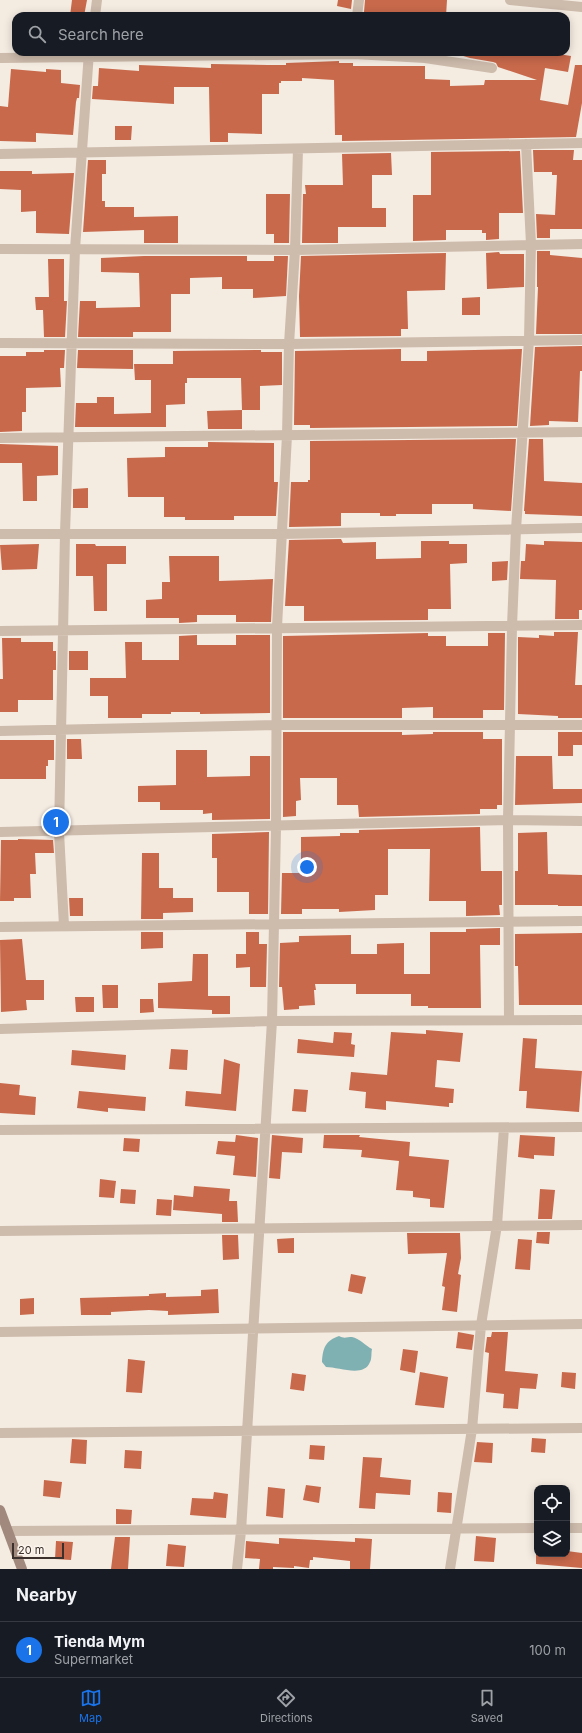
<!DOCTYPE html>
<html lang="en">
<head>
<meta charset="utf-8">
<style>
  :root { --surface:#171b24; --page:#20242c; --text:#f1f3f6; --muted:#9ea1a6; --line:#363941; --accent:#1a73e8 }
  body { margin:0; font-family:Inter,sans-serif; background:var(--page); color:var(--text) }
  .controls { position:absolute; right:12px; bottom:12px; display:grid; overflow:hidden; border-radius:8px; box-shadow:0 2px 10px #0003 }
  .controls button { width:36px; height:36px; display:grid; place-items:center; padding:0; border:0; border-bottom:1px solid var(--line); background:var(--surface); color:var(--text); font:20px sans-serif }
  .scale { position:absolute; left:12px; bottom:10px; width:52px; box-sizing:border-box; padding-left:4px; border:2px solid #3b302b; border-top:0; font-size:11px; line-height:14px; white-space:nowrap; color:#3b302b; -webkit-text-stroke:3px #fbf5ee; paint-order:stroke }
  .you { position:absolute; left:307px; top:867px; width:14px; height:14px; margin:-10px; border:3px solid #fff; border-radius:50%; background:#1a73e8; box-shadow:0 0 0 6px #1a73e833 }
  .badge { display:grid; place-items:center; width:26px; height:26px; border-radius:50%; background:var(--accent); color:#fff; font-size:13px; font-weight:700 }
  .pin { position:absolute; translate:-50% -50%; border:2px solid #fff; box-shadow:0 1px 4px #0006 }
  .list { margin:0; padding:0; list-style:none }
  h2 { display:flex; justify-content:space-between; align-items:center; height:52px; margin:0; padding:0 16px; font-size:17px }
  h2 small { font-size:13px; font-weight:400; color:var(--muted) }
  .list li { display:grid; grid-template-columns:26px 1fr auto; gap:12px; align-items:center; box-sizing:border-box; height:56px; padding:0 16px; border-top:1px solid var(--line) }
  .list b { display:block; font-size:15px; white-space:nowrap }
  .list p { margin:0; font-size:13px; white-space:nowrap; color:var(--muted) }
  .list em { font-size:13px; font-style:normal; color:var(--muted) }
  .icon { flex:none; width:22px; height:22px; fill:none; stroke:currentColor; stroke-width:2; stroke-linecap:round; stroke-linejoin:round }
  .map { position:relative; flex:none; width:582px; height:1569px; overflow:hidden }
  .search { position:absolute; background:var(--surface); box-shadow:0 2px 10px #0003; left:12px; right:12px; top:12px; height:44px; display:flex; align-items:center; gap:10px; box-sizing:border-box; padding:0 14px; border-radius:12px; color:var(--muted); font-size:15px }
  .sheet { height:108px; background:var(--surface) }
  nav { display:flex; justify-content:space-around; align-items:center; box-sizing:border-box; height:56px; border-top:1px solid var(--line); background:var(--surface); font-size:11px; color:var(--muted) }
  nav a { display:grid; justify-items:center; gap:2px }
  nav .on { color:var(--accent) }
  .map>svg:first-child { display:block }
  .water { fill:#7fb0b2 }
  .building { fill:#c8694b }
  .lines { fill:none; stroke-linecap:round; stroke-linejoin:round }
  .street { stroke:#cdbbac; stroke-width:10 }
  .secondary { stroke:#a18a7d; stroke-width:10 }
</style>
</head>
<body>
<div class="map">
<svg width="582" height="1569" viewBox="0 0 582 1569">
  <rect width="100%" height="100%" fill="#f4ebe1"/>
  <path class="water" d="M339 1336C344 1339 347 1337 352 1337 359 1338 366 1346 372 1349 371 1353 372 1359 370 1362 364 1378 339 1367 326 1367L322 1362C323 1348 325 1341 339 1336Z"/>
  <path class="building" d="M72 0H87L84 16H70Z
    M338 0H352L351 9 337 6Z
    M365 0H447L446 16H384L364 12Z
    M460 52H546L571 56 568 72 545 68 540 100 568 105 575 65H582V103L576 137 342 141V135H335L334 80 302 78V81H281V83H279V94H262V134L228 133V142H210L209 87H174V104L92 99 93 86H98L99 68 139 71V65L211 68V64L268 65H286V63L339 61V63H353V66H425V79L450 80V86L484 85 485 80H537L498 67 496 63 493 62 470 58 460 55Z
    M11 69 46 72V69L61 70V83L80 85 79 98H77L76 102 73 135 36 133V142L0 141V106L8 107Z
    M115 126H132L131 140H115Z
    M533 150H574L573 160H582V229H550V238H537L536 214 555 215 557 175H552V172H534Z
    M520 151 523 213H499V239L486 240V233H482V230H446V240L413 241V195H431V152Z
    M391 153 392 175H372V208H386V227H338V243H302L303 194H306L305 185H343L342 154Z
    M88 160H106V174H102V201H105V207H134V217L178 216V243H144V230L83 232Z
    M0 171H32V174L74 173 69 234 36 233V211L21 212V190L0 189Z
    M266 194H290L289 243H274V234H266Z
    M537 251H550V255L582 258V334H536L538 287H537Z
    M499 252 500 254H524V287L487 289 486 253Z
    M446 253 445 290 407 291 408 329H401V336L300 337 299 296 301 256Z
    M144 256H247V261H274V256H288L286 296 253 298V289H222V277L190 278V294H171V332H133V337H78L80 301H96V308L140 307 139 273 101 272V258Z
    M48 259H64V301H67L65 337H44L43 310H36L35 297H49Z
    M480 297V315H462V298Z
    M582 346V371H580L578 422 549 421V425L530 426 535 347Z
    M401 349V361H427V351L522 349 517 426 310 428V425H294L295 351Z
    M44 350H65L64 368H60L61 387 26 388V412H22V431L0 432V356H26V352H44Z
    M78 350H133V369L77 368Z
    M261 350V352H282V385L260 386V410H242V429H208L207 411 242 410 241 378H187V383H185V404L166 405V427H75L76 403H97V397H114V414L151 413V380H135L134 364H173V351Z
    M516 439 511 511 473 509V504H432V514H396V516H380V513H341V526L289 527 291 482H308V480H310V441Z
    M529 439H543L544 481 582 483V516L525 514V511H524Z
    M208 442 274 443V482H278L276 516H234V520H185V517H164V497H128L127 458 165 457V447H208Z
    M0 444 58 446V475L37 476V501H23L22 463H0Z
    M88 488V508H73V489Z
    M341 539 343 543 376 542V559L421 558V541H449V544H467V563L450 564 451 609H428V620L304 621V606H285L289 540Z
    M544 541 582 542V610H579V619H555L556 580 520 579 521 561H525L526 544 544 545Z
    M39 544 37 569 2 570 0 545Z
    M76 544H95L96 546H126V564H107V611H94L93 576H76Z
    M169 556H219V581L273 579 271 622H236V615H197V622L179 623V618H146V600L162 599V582H170Z
    M508 561 507 580 492 581V562Z
    M554 632H578L575 685H582V718H558V716L518 714V637L539 638V635L554 636Z
    M428 633V636H446V646H488V633H505L504 710H483V718H433V707L402 708V718H283V636Z
    M197 635V645H236V635H270V713L200 714V712H171V714H142V718H108V696H90V678H126L125 642H142V660H179V636Z
    M2 638H21V642H53V651H56V670H53V700H18V712H0V679H3Z
    M69 651H88V670H69Z
    M283 732H402V735L433 734V732H483V739H502V805H497V809H480V814L359 817 358 805H337V778H300L301 800 296 801V816L283 817Z
    M558 732H582V745H573V756H558Z
    M67 739H81L82 759H67Z
    M0 740H54V760H48V766H46V779H0Z
    M176 750H207V777L250 776V756H270V819L212 820V813L203 814V810H160V802H138V786L176 785Z
    M516 756H552L553 789H582V803L515 805Z
    M480 827 481 871H502V905H499L500 915 466 916V901H429L430 849H388V895H375V910L339 912V909H302V914H281L282 873H301V837L340 836V833H359V830Z
    M269 832 268 914H249V892H217V858H212V834Z
    M547 832 548 874 582 875V906H558V905H515V871H518V833Z
    M18 839 53 840 54 853H35L36 874H30L31 898H14V901H0L1 840H18Z
    M142 853H159V888H173V898H193V912L163 913V919H141Z
    M69 898H83V916H70Z
    M500 928V945H480L481 1008H428V1006H411V994H356V984H315L316 990H314L315 1005 299 1006V1009L284 1010 282 987H279L280 943 299 942V936L351 935V954H377V944L404 943V974H430V932H466V929Z
    M141 932H163V948L141 949Z
    M246 932H259V944H267L266 987H250V967L236 968V954H246Z
    M582 933V1005H519L518 966H515V934Z
    M22 939 26 980H44V1000H26L27 1010 1 1012 0 940Z
    M193 954H208V996H230V1014H212V1010L158 1008V983L192 981Z
    M102 985H118V1008H103Z
    M75 997H94V1012H76Z
    M140 999H153L154 1012 140 1013Z
    M426 1030 463 1033 460 1062 437 1060 435 1087 454 1089 453 1103H449V1107L386 1101V1110L365 1108 366 1092 349 1090 351 1072 387 1075 391 1032 426 1034Z
    M334 1032 352 1033 351 1044 355 1045 354 1057 297 1053 298 1039 333 1043Z
    M523 1038 537 1039 535 1068 582 1071 579 1112 526 1108 527 1091H519Z
    M171 1049 188 1050 187 1070 169 1069Z
    M72 1050 126 1055 125 1070 71 1065Z
    M224 1059 240 1064 236 1111 185 1106 186 1091 221 1094Z
    M0 1083 20 1085 19 1095 36 1097 35 1115 0 1113Z
    M294 1089 308 1090 306 1112 292 1111Z
    M79 1091 146 1097 145 1111 108 1108V1112L77 1108Z
    M236 1135 258 1138 256 1177 233 1175 235 1156 216 1154 218 1141 235 1142Z
    M272 1135 303 1138 302 1153 282 1152 280 1179 269 1178Z
    M324 1135H360L359 1137 410 1142 409 1156 449 1160 444 1208 430 1207V1199L413 1197V1191L396 1190 399 1161 361 1157 362 1150 323 1148Z
    M520 1135 555 1137 554 1156 534 1155V1159L518 1157Z
    M124 1138 140 1139 139 1152 123 1151Z
    M100 1179 116 1181 114 1198 99 1197Z
    M194 1186 230 1189 229 1201H237L238 1222H222V1214L173 1210 174 1195 193 1197Z
    M121 1189 136 1190 135 1204 120 1203Z
    M540 1189 555 1190 552 1219H538Z
    M157 1199 172 1200 171 1216 156 1215Z
    M537 1232H550L549 1244 536 1243Z
    M407 1233H460L461 1258 458 1274 461 1275 457 1312 442 1310 445 1287 442 1286 447 1253 408 1254Z
    M222 1235H238L239 1259 223 1260Z
    M294 1238V1253H278L277 1239Z
    M518 1239 532 1240 530 1270 515 1269Z
    M351 1274 366 1277 362 1294 348 1291Z
    M218 1289 219 1313 168 1315V1311L149 1310 111 1312V1315H81L80 1298 149 1296V1294L166 1293V1297L201 1296V1290Z
    M34 1298V1314L20 1315V1299Z
    M458 1332 474 1335 472 1350 456 1348Z
    M492 1332H508L505 1371 538 1374 536 1389 520 1388 518 1409 503 1408 504 1394 486 1392 489 1353 485 1352 487 1337H491Z
    M403 1349 418 1351 415 1373 400 1370Z
    M128 1359 145 1361 142 1393 126 1392Z
    M420 1372 448 1377 444 1408 415 1405Z
    M562 1372 576 1373 575 1389 561 1387Z
    M292 1373 306 1375 304 1391 290 1389Z
    M532 1438 546 1439 545 1453 531 1452Z
    M72 1439 87 1440 86 1464 70 1463Z
    M477 1442 493 1443 492 1463 474 1462Z
    M310 1445 325 1446 324 1460 309 1459Z
    M125 1450 142 1451 141 1469 124 1468Z
    M363 1457 382 1458 380 1477 411 1480 410 1495 376 1493 375 1509 359 1508Z
    M44 1480 62 1482 60 1498 43 1496Z
    M306 1485 321 1487 319 1503 303 1500Z
    M268 1487 285 1489 283 1518 266 1516Z
    M214 1492 228 1494 226 1518 190 1515 192 1498 213 1499Z
    M438 1492 452 1493 451 1513 437 1512Z
    M116 1509 132 1510 131 1524H116Z
    M476 1536 496 1538 494 1562 474 1561Z
    M115 1537H130L128 1569H111Z
    M279 1538 355 1542V1538L372 1539 370 1569H350V1561L313 1557V1560H310L309 1568 294 1566V1568L273 1567V1569H259L260 1559 245 1558 246 1541 279 1544Z
    M56 1541 73 1542 71 1560 55 1559Z
    M168 1544 186 1546 184 1567 166 1566Z
    M567 1551 582 1553V1568L536 1564V1554H567Z"/>
  <g class="lines">
    <path class="street" d="M510 0 582 7
      M95 16 97 0
      M357 16 359 0
      M0 58 354 54 425 58 492 68
      M0 154 582 143
      M0 249 295 250 582 244
      M0 343 289 344 582 340
      M0 438 582 432
      M0 534H281L582 528
      M0 631 582 625
      M0 731 276 725H582
      M0 832 508 820 582 821
      M64 926 59 832 65 533 75 249 89 52
      M0 927 582 921
      M509 1019 508 820 512 626 516 529 529 340 531 244 526 144
      M0 1029 272 1021 582 1020
      M0 1130 582 1127
      M0 1231 582 1225
      M0 1332 582 1324
      M0 1433 582 1428
      M567 1528H582
      M8 1531 537 1528
      M237 1569 241 1531 272 1021 276 827 277 627 287 435 289 344 295 250 298 149
      M450 1569 472 1429 481 1325 497 1225 504 1128"/>
    <path class="secondary" d="M0 1510 22 1569"/>
  </g>
</svg>
<div class="controls">
<button><svg class="icon" aria-label="locate" viewBox="0 0 24 24"><circle cx="12" cy="12" r="6"/><path d="M12 2v4M12 18v4M2 12h4M18 12h4"/></svg></button>
<button><svg class="icon" aria-label="layers" viewBox="0 0 24 24"><path d="M12 4l9 5-9 5-9-5zM3 14l9 5 9-5"/></svg></button>
</div>
<div class="scale">20 m</div>
<div class="you"></div>
<div class="pin badge" style="left:56px;top:822px">1</div>
<div class="search"><svg class="icon" aria-label="search" viewBox="0 0 24 24"><circle cx="10" cy="10" r="6"/><path d="M15 15l6 6"/></svg>Search here</div>
</div>
<section class="sheet">
<h2>Nearby<small></small></h2>
<ul class="list">
<li><span class="badge">1</span><div><b>Tienda Mym</b><p>Supermarket</p></div><em>100 m</em></li>
</ul>
</section>
<nav>
<a class="on"><svg class="icon" aria-label="map" viewBox="0 0 24 24"><path d="M3 6l6-2 6 2 6-2v14l-6 2-6-2-6 2zM9 4v14M15 6v14"/></svg>Map</a>
<a><svg class="icon" aria-label="directions" viewBox="0 0 24 24"><path d="M12 3l9 9-9 9-9-9zM9 14v-3h6M13 9l2 2-2 2"/></svg>Directions</a>
<a><svg class="icon" aria-label="saved" viewBox="0 0 24 24"><path d="M7 4h10v16l-5-4-5 4z"/></svg>Saved</a>
</nav>
</body>
</html>
